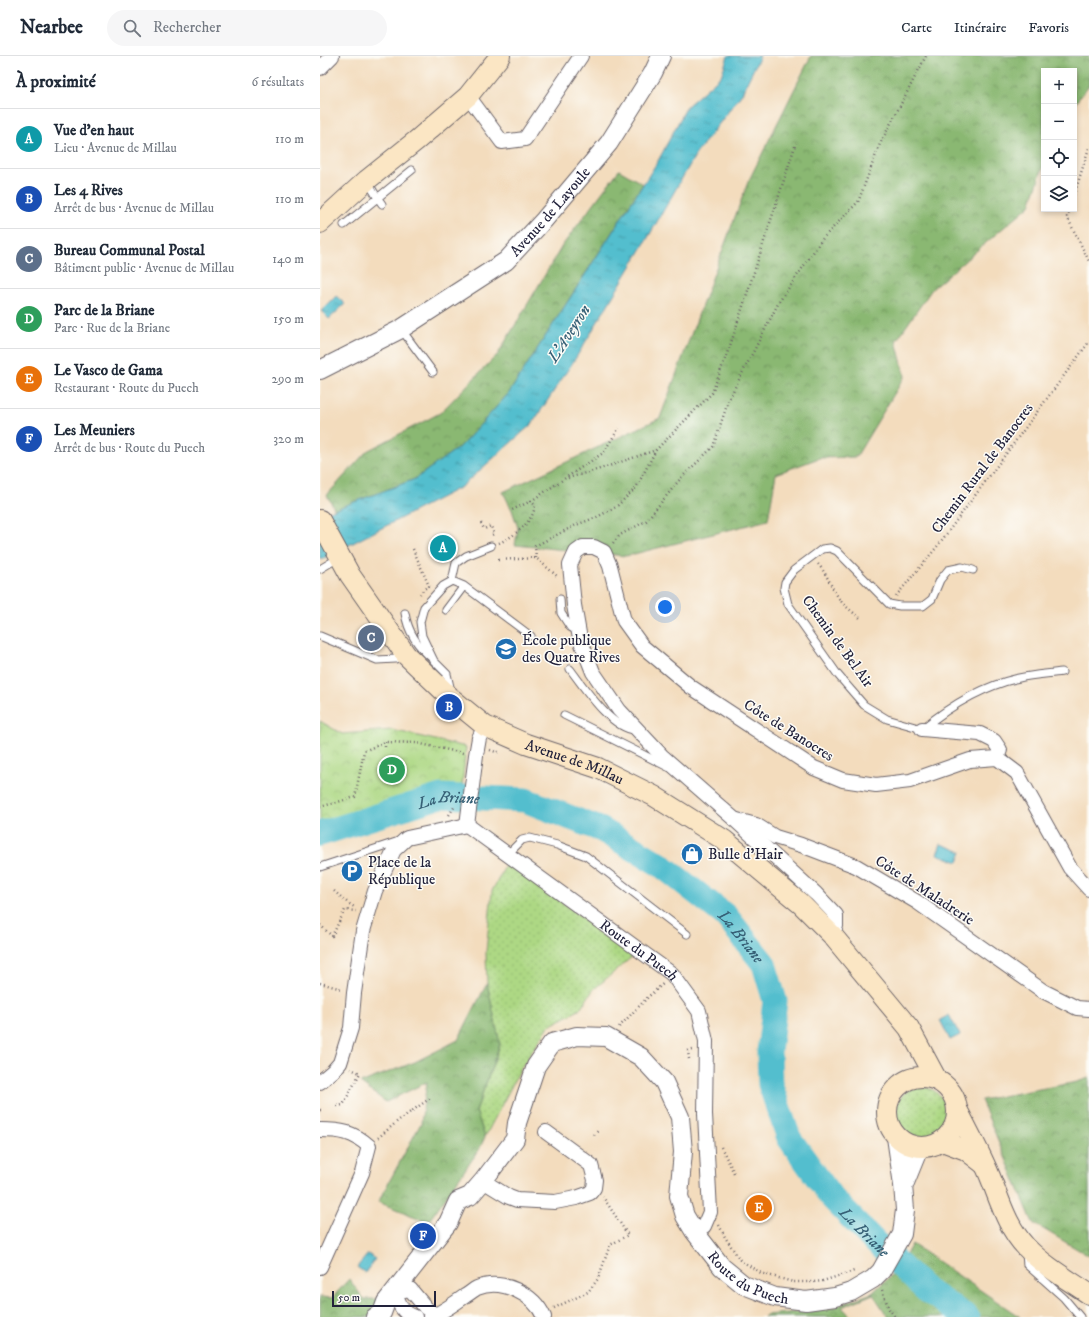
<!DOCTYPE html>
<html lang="fr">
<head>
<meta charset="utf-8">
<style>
  :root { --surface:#fff; --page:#f6f6f7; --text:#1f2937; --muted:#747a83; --line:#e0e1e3; --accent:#2563eb }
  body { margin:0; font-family:"IM FELL DW Pica",serif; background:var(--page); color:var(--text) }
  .controls { position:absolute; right:12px; top:12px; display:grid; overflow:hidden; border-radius:0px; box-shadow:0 2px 6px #0003 }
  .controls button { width:36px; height:36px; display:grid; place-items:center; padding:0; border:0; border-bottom:1px solid var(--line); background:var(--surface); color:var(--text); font:20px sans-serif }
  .scale { position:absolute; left:12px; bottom:10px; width:104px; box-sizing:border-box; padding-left:4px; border:2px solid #22223b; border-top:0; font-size:11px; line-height:14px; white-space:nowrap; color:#22223b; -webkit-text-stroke:3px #fdfcf7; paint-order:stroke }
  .you { position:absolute; left:345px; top:551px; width:14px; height:14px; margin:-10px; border:3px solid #fff; border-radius:50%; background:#1a73e8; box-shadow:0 0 0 6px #1a73e833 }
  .badge { display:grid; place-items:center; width:26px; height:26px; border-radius:50%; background:var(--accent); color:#fff; font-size:13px; font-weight:700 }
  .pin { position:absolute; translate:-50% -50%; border:2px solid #fff; box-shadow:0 1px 4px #0006 }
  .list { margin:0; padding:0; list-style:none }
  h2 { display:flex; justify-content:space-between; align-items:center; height:52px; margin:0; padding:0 16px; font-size:17px }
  h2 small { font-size:13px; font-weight:400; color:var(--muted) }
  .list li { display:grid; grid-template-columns:26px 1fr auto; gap:12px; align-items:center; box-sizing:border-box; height:60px; padding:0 16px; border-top:1px solid var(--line) }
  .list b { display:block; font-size:15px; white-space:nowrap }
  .list p { margin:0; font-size:13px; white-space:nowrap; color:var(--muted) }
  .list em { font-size:13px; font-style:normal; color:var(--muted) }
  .icon { flex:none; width:22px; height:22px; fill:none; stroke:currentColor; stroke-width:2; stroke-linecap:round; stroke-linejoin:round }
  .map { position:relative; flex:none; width:769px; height:1261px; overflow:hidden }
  header { display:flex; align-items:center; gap:24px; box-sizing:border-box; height:56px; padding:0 20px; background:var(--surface); border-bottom:1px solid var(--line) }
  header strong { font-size:19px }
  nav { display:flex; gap:22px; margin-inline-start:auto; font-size:14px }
  .search { width:280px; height:36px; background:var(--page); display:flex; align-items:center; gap:10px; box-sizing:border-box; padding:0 14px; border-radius:22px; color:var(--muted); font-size:15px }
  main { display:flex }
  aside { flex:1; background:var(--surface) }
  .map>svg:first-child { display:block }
  .grass { fill:url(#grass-dots); stroke:#687d60 }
  .forest { fill:url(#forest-crowns); stroke:#566d56 }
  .park { fill:url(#park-crowns); stroke:#687d60 }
  .water { fill:url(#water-ripples); stroke:#3a7084 }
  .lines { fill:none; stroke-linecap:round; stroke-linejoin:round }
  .river { stroke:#53bece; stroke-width:25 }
  .service-casing { stroke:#6b6368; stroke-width:9 }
  .minor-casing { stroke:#6b6368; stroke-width:16 }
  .tertiary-casing { stroke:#6b6368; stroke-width:20 }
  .secondary-casing { stroke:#6b6368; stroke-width:22 }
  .path { stroke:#6b6368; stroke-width:2.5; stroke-dasharray:1 3; stroke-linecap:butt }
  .service { stroke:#fff; stroke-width:7 }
  .minor { stroke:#fff; stroke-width:14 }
  .tertiary { stroke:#fff; stroke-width:18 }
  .secondary { stroke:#fbe6c4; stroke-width:20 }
  .labels { text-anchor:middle; stroke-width:3; stroke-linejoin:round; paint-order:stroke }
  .street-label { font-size:15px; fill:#22223b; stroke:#fdfcf7 }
  .poi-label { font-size:15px; fill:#22223b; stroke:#fdfcf7; text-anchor:start }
  .water-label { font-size:16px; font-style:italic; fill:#366076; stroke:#fdfcf7 }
</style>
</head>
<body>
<header>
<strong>Nearbee</strong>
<div class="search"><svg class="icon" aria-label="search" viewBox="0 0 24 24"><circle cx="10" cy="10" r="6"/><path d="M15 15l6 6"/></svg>Rechercher</div>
<nav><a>Carte</a><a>Itinéraire</a><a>Favoris</a></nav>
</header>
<main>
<aside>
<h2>À proximité<small>6 résultats</small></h2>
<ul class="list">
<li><span class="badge" style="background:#0f9aa8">A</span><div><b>Vue d'en haut</b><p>Lieu · Avenue de Millau</p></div><em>110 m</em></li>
<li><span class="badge" style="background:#1a4fb4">B</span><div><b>Les 4 Rives</b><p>Arrêt de bus · Avenue de Millau</p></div><em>110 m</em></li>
<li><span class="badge" style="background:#5c6f8a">C</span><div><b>Bureau Communal Postal</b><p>Bâtiment public · Avenue de Millau</p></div><em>140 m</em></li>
<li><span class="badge" style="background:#2e9e5b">D</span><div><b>Parc de la Briane</b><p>Parc · Rue de la Briane</p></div><em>150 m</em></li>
<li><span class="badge" style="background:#e8710a">E</span><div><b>Le Vasco de Gama</b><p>Restaurant · Route du Puech</p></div><em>290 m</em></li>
<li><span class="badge" style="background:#1a4fb4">F</span><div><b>Les Meuniers</b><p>Arrêt de bus · Route du Puech</p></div><em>320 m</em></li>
</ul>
</aside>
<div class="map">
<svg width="769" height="1261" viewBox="0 0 769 1261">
  <defs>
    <pattern id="grass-dots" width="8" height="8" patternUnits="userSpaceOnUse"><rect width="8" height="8" fill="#add884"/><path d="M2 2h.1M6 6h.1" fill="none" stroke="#95b973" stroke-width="1.8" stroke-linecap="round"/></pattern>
    <pattern id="forest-crowns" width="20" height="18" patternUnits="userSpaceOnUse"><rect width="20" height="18" fill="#8ab872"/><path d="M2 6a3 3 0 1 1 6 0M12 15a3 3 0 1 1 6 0" fill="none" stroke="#70955f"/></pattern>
    <pattern id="park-crowns" width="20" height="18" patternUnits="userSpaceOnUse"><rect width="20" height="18" fill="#add884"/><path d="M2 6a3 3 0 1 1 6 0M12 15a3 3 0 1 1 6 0" fill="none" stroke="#95b973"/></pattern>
    <pattern id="water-ripples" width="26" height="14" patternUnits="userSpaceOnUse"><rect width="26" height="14" fill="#53bece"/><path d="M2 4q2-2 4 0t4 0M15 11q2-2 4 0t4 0" fill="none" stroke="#449aa8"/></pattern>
  </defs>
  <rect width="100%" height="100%" fill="#fdfcf7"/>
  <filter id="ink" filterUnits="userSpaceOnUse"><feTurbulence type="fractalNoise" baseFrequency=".025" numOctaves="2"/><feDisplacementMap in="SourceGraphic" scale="8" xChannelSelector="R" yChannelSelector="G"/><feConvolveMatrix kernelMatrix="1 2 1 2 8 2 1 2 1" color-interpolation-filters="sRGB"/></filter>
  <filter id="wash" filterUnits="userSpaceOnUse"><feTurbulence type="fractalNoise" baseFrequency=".012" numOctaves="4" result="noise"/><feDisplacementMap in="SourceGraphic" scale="16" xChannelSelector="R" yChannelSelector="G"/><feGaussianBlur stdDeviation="0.9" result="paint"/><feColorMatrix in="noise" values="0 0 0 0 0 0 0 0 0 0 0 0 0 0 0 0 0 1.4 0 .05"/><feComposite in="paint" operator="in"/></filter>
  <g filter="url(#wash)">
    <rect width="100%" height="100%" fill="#f3dcbd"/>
    <path class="grass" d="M188 805 313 900 274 933 259 954 229 970 201 1012 165 1081 156 1055 180 989 167 927 166 896 172 835Z
      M576 1056a25 25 0 1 1 50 0a25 25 0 1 1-50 0Z"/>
    <path class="forest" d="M491 0H769V29L754 49V15H724V108L710 149 612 233 576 285 585 320 536 401 499 402 456 418 448 464 306 500 195 489 198 472 192 454 183 436 340 362 428 126Z
      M299 114 323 128 189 337 142 389 95 423 15 454 7 439 47 395 120 357 178 298 242 190Z
      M167 927 180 988 156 1055 165 1081 159 1094 108 1166 58 1146 101 1067 107 1026 66 1046 40 1027 95 1006 138 984Z
      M769 1022V1200L713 1167 661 1044 757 1026Z
      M592 1188 700 1261H568L553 1238 522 1251 531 1261H444L446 1259 509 1253 552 1237 577 1214Z
      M29 1223 44 1243H56L75 1236 66 1261H0V1241L12 1242Z"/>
    <path class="park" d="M0 665 22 678 72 674 146 691 142 731 121 736 0 773Z"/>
    <path class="water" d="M408 0H440L421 39 376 98 322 192 257 300 212 368 141 431 0 504V459L95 423 142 389 189 337 338 105 367 50 401 20Z
      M16 240 25 248 9 263 1 255Z
      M621 788 642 796 638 806 617 798Z
      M629 959 640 979 630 984 620 964Z
      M48 1198 55 1203 45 1217 37 1211Z"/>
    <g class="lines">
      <path class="river" id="s1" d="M0 778 121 740 205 744 282 774 341 809 406 860 444 908 455 945 449 996 450 1028 469 1082 512 1142 552 1183 606 1234 647 1261"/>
    </g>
  </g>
  <g filter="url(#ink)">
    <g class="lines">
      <g class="service-casing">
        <path id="service" d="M48 126 57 141 62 148
          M24 169 92 114
          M81 273 113 316
          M0 513 20 501
          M653 514 642 511 628 514 620 524 612 543 603 550H580L569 548 517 495 510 492 502 493 474 514 465 526 464 532 468 548 518 619 544 649 567 663 602 673C630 650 663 630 699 622 713 619 728 618 742 616
          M132 525 144 530 211 580
          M240 543 241 557 250 571 259 576
          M126 554 144 530
          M85 557C88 577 98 591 113 603
          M0 580 57 604 76 603 84 599
          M250 613C264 631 291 673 315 674
          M131 635 127 618 114 605 102 580 100 566 104 551 123 530 132 525 136 507 146 500 171 490
          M244 659 348 711
          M187 799 202 784 210 782 237 789 266 800 367 878
          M0 811 79 785
          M706 1198 707 1209 744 1242 760 1261"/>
      </g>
      <g class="minor-casing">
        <g id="minor">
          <path d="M0 12 12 0"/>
          <path d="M148 40 182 86 205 83 261 0"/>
          <path d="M602 673 660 678 674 685 680 694 677 702"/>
          <path d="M417 764 436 769 455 781 481 789 536 810 597 846 723 935 757 952 769 953"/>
          <path id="s2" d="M147 769 352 918 379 955 386 985 385 1058 390 1156 384 1170 374 1175"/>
          <path d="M147 769 156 699 159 682 165 670"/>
          <path d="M512 879 516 870V859L496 838 413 762 342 700 299 654 273 616 260 583 254 549 250 509 256 496 263 491H274L284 496 290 510 304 565 322 590 371 631 494 712 523 724 556 729 590 725 650 704 677 702 697 717 750 812 769 833"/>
          <path d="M0 1026 13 1015 20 1007 31 972 34 937 43 875 55 835 74 794 87 782 147 769"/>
          <path d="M0 1074C21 1074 33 1076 49 1090L42 1117 0 1211"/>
          <path d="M163 1125 189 1141 197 1144 235 1146 256 1142 270 1137 274 1132 275 1124 271 1109 226 1076"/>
          <path d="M95 1261C82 1257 79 1248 75 1236L90 1233 106 1252 115 1259"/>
          <path d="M111 1261C123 1256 134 1248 145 1240 149 1238 153 1234 157 1232 182 1222 214 1238 224 1261"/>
        </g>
      </g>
      <g class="tertiary-casing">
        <g id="tertiary">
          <path id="s3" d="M0 314 81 273 186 205 224 164 289 87 333 17 341 0"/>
          <path d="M584 1129 599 1092"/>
          <path id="s4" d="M55 1261 62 1257 66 1246 128 1167 138 1145 150 1140 163 1125 195 1083 197 1067 216 1010 232 987 257 980 286 981 321 1001 344 1026 360 1061 363 1096 359 1140 365 1160 374 1175 402 1211 424 1229 455 1241 486 1245 515 1241 531 1236 553 1223 561 1215 582 1178 585 1154 583 1129 576 1081"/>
        </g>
      </g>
      <g class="secondary-casing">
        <g id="secondary">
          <path d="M0 167 47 124 97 84 148 40 180 0"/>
          <path id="s5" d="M0 464 30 519 86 599 132 643 165 670 206 688 278 712 334 740 404 784 481 848 512 879 589 972 617 1024"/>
          <circle cx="602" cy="1056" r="35"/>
          <path d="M638 1055C647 1073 657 1091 665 1109 678 1136 684 1168 706 1191 724 1210 747 1223 769 1238"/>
          <path d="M622 1085 646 1094 664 1108"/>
        </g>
      </g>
      <path class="path" d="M754 139 769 92
        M750 153 747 161 769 205
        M248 422 280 413 336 394
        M211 445 283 397 299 372
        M161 467 164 473 171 470 174 478 170 480
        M179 487C193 481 214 466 215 449L211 445 192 454
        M293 487 300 479 326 465 361 422 393 391 409 343 459 246 503 182 538 146 560 88 606 0
        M93 493 109 530 104 533 100 538
        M216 502 215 490 256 469 277 461 296 451 316 432 336 394 392 337 411 287 476 87
        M178 504 216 502 237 520
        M498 508C508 519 512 534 521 545 527 552 534 557 540 562
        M576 540 616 492 769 286
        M65 686V693
        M170 694 176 696H181
        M0 751 35 741 44 695 65 686 96 687 143 697
        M129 759 135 750
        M14 835 28 847 36 852
        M0 869 12 880 25 854 36 855
        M0 927 22 933
        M299 971 329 940 344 927
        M369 1003 368 995 373 994
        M17 1050 23 1049 40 1017 31 1013
        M0 1054H3
        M274 1079 278 1075
        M58 1082 79 1064 112 1041
        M401 1091 415 1119
        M399 1169 405 1181 420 1204 441 1217 473 1226H493L503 1225 534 1215
        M562 1234 569 1253 575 1261
        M234 1252 268 1236 278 1223 290 1189 308 1179 283 1141"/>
      <use href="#service" class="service"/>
      <use href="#minor" class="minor"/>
      <use href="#tertiary" class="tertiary"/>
      <use href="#secondary" class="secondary"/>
    </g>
  </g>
  <defs>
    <g id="school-disc" transform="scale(1.15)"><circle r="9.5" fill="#1f6fb2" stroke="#fdfcf7"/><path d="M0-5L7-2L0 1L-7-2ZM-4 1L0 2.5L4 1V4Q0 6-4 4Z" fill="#fff"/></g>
    <g id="shop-disc" transform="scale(1.15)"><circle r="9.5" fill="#1f6fb2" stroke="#fdfcf7"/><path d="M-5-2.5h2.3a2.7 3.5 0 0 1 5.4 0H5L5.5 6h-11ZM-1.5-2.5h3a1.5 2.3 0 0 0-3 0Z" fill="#fff"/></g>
    <g id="parking-disc" transform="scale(1.15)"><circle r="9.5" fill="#1f6fb2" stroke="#fdfcf7"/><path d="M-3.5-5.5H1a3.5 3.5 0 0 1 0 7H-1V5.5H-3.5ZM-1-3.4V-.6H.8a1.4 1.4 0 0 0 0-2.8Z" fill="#fff"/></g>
  </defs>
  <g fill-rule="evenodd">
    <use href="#school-disc" x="186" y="593"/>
    <use href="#shop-disc" x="372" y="798"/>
    <use href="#parking-disc" x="32" y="815"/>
  </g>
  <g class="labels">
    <g class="street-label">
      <text dy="5" stroke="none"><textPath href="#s3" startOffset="282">Avenue de Layoule</textPath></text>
      <text transform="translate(662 412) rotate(-53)" y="5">Chemin Rural de Banocres</text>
      <text transform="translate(518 585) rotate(54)" y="5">Chemin de Bel Air</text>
      <text transform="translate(469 674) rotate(32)" y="5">Côte de Banocres</text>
      <text dy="5" stroke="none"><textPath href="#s5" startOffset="363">Avenue de Millau</textPath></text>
      <text transform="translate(605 834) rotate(33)" y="5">Côte de Maladrerie</text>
      <text dy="5" stroke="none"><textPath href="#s2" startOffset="213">Route du Puech</textPath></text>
      <text dy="5" stroke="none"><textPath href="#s4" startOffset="694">Route du Puech</textPath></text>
    </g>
    <g class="poi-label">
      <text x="202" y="589">École publique<tspan x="202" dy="17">des Quatre Rives</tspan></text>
      <text x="388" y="803">Bulle d'Hair</text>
      <text x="48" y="811">Place de la<tspan x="48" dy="17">République</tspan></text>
    </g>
    <g class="water-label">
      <text transform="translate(248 277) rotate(-57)" y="6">L'Aveyron</text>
      <text dy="6" stroke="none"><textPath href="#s1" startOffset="134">La Briane</textPath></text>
      <text dy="6" stroke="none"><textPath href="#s1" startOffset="470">La Briane</textPath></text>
      <text dy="6" stroke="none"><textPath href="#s1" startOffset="806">La Briane</textPath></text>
    </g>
  </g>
</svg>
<div class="controls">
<button>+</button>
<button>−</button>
<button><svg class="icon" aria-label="locate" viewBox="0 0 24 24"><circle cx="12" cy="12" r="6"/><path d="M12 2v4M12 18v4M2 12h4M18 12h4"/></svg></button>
<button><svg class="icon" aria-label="layers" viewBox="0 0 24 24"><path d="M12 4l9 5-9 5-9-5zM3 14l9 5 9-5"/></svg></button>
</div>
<div class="scale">50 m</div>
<div class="you"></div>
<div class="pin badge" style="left:123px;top:492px;background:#0f9aa8">A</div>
<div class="pin badge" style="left:129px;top:651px;background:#1a4fb4">B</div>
<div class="pin badge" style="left:51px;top:582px;background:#5c6f8a">C</div>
<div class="pin badge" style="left:72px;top:714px;background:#2e9e5b">D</div>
<div class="pin badge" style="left:439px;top:1152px;background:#e8710a">E</div>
<div class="pin badge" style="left:103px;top:1180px;background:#1a4fb4">F</div>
</div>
</main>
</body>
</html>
